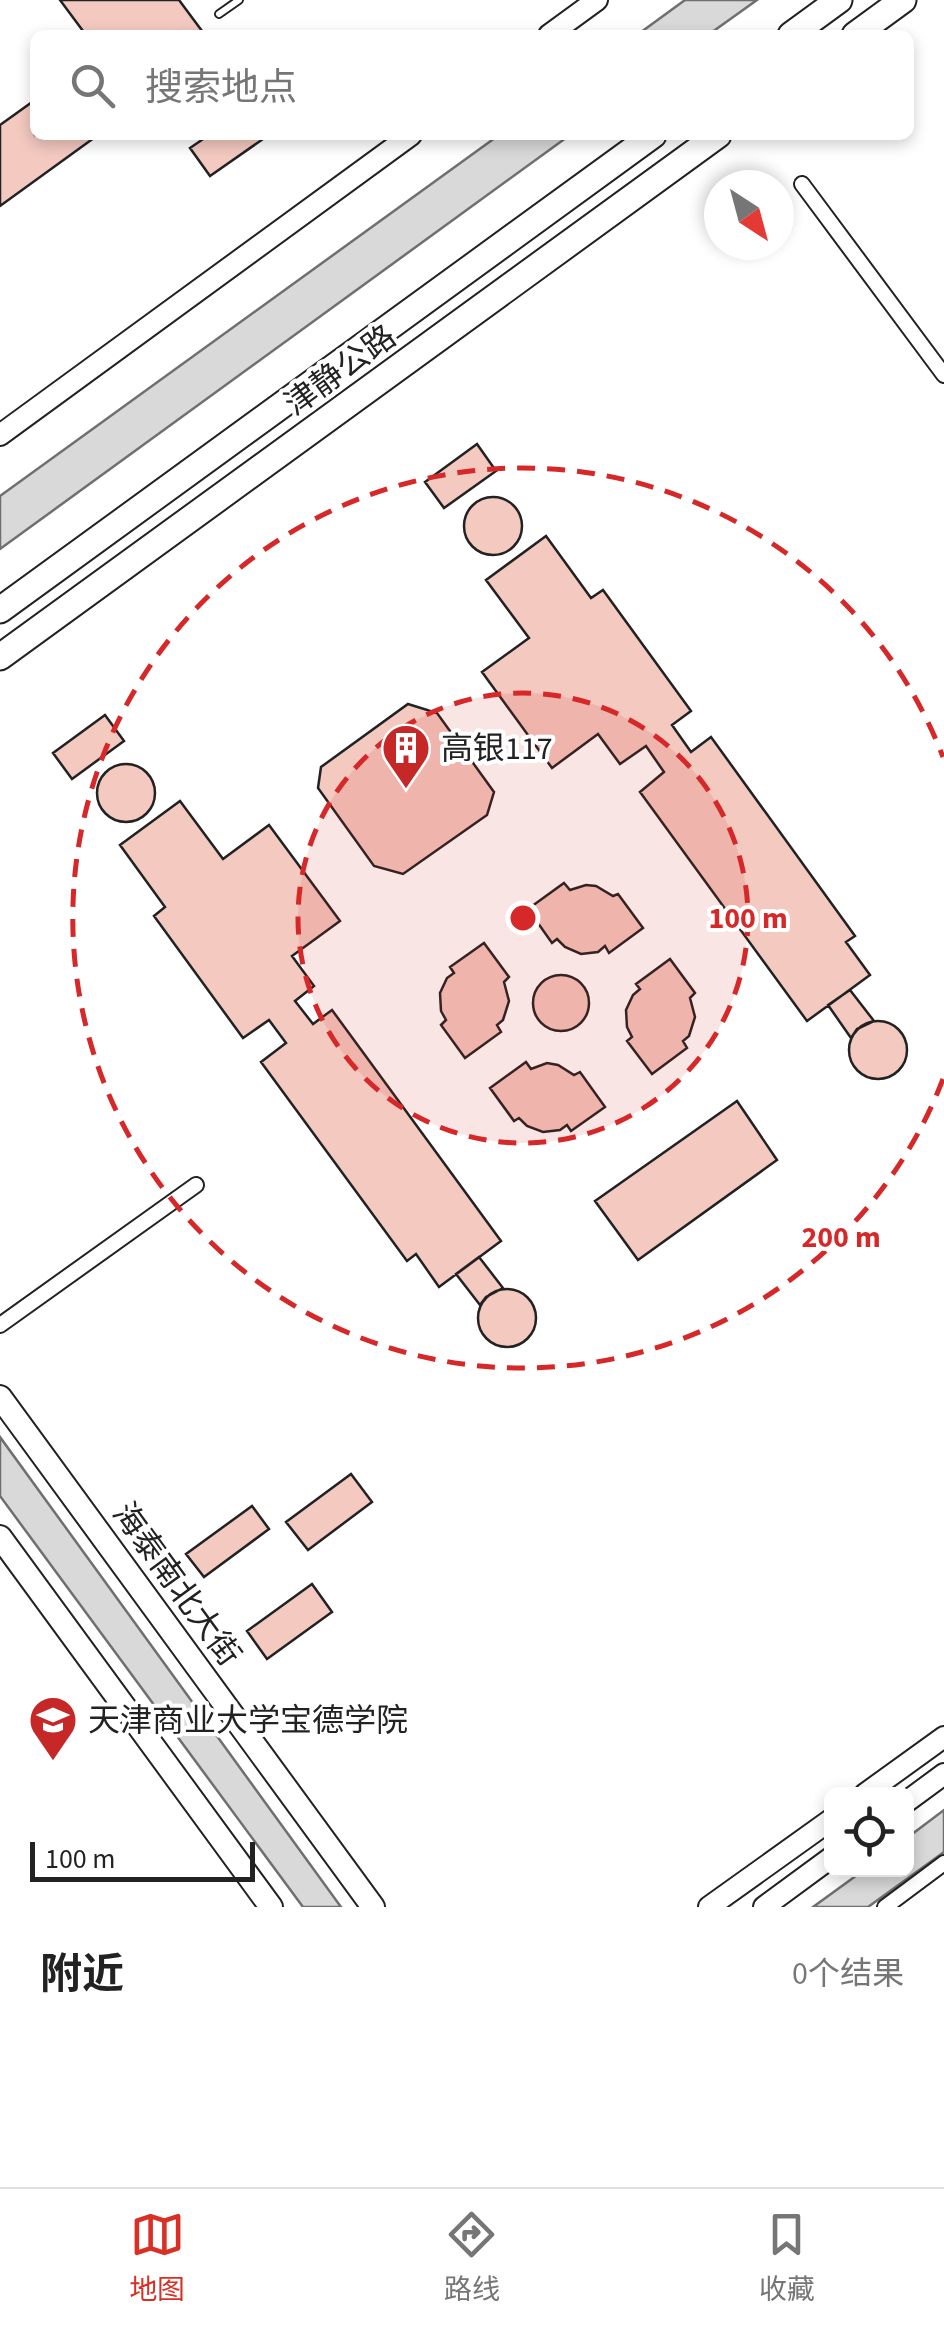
<!DOCTYPE html>
<html lang="zh">
<head>
<meta charset="utf-8">
<style>
  :root { --surface:#fff; --page:#f2f2f2; --text:#222; --muted:#767676; --line:#e0e0e0; --accent:#d93025 }
  body { margin:0; font-family:"Source Sans 3","Noto Sans SC",sans-serif; background:var(--page); color:var(--text) }
  .controls { position:absolute; right:30px; bottom:30px; display:grid; overflow:hidden; border-radius:15px; box-shadow:0 5px 15px #0003 }
  .controls button { width:90px; height:90px; display:grid; place-items:center; padding:0; border:0; border-bottom:2px solid var(--line); background:var(--surface); color:var(--text); font:50px sans-serif }
  .compass { position:absolute; left:704px; top:170px; width:90px; height:90px; border-radius:50%; background:var(--surface); box-shadow:0 5px 15px #0003; rotate:144deg }
  .scale { position:absolute; left:30px; bottom:25px; width:225px; box-sizing:border-box; padding-left:10px; border:5px solid #222; border-top:0; font-size:28px; line-height:35px; white-space:nowrap; color:#222; -webkit-text-stroke:8px #fff; paint-order:stroke }
  .list { margin:0; padding:0; list-style:none }
  h2 { display:flex; justify-content:space-between; align-items:center; height:130px; margin:0; padding:0 40px; font-size:42px }
  h2 small { font-size:32px; font-weight:400; color:var(--muted) }
  .icon { flex:none; width:55px; height:55px; fill:none; stroke:currentColor; stroke-width:2; stroke-linecap:round; stroke-linejoin:round }
  .map { position:relative; flex:none; width:944px; height:1907px; overflow:hidden }
  .search { position:absolute; background:var(--surface); box-shadow:0 5px 15px #0003; left:30px; right:30px; top:30px; height:110px; display:flex; align-items:center; gap:25px; box-sizing:border-box; padding:0 35px; border-radius:15px; color:var(--muted); font-size:38px }
  .sheet { height:280px; background:var(--surface) }
  nav { display:flex; justify-content:space-around; align-items:center; box-sizing:border-box; height:140px; border-top:2px solid var(--line); background:var(--surface); font-size:28px; color:var(--muted) }
  nav a { display:grid; justify-items:center; gap:5px }
  nav .on { color:var(--accent) }
  .map>svg:first-child { display:block }
  .water { fill:#d9d9d9; stroke:#6f6f6f; stroke-width:2.5 }
  .building { fill:#f3c9c0; stroke:#222; stroke-width:2.5 }
  .lines { fill:none; stroke-linecap:round; stroke-linejoin:round }
  .lane-casing { stroke:#222; stroke-width:10 }
  .street-casing { stroke:#222; stroke-width:18 }
  .secondary-casing { stroke:#222; stroke-width:24 }
  .primary-casing { stroke:#222; stroke-width:26 }
  .highway-casing { stroke:#222; stroke-width:29 }
  .lane { stroke:#fff; stroke-width:6 }
  .street { stroke:#fff; stroke-width:14 }
  .secondary { stroke:#fff; stroke-width:20 }
  .primary { stroke:#fff; stroke-width:22 }
  .highway { stroke:#fff; stroke-width:25 }
  .ring { fill:none; stroke:#d62828; stroke-width:5; stroke-dasharray:18 12 }
  .labels { text-anchor:middle; stroke-width:8; stroke-linejoin:round; paint-order:stroke }
  .street-label { font-size:32px; fill:#222; stroke:#fff }
  .poi-label { font-size:32px; fill:#222; stroke:#fff; text-anchor:start }
  .centre { fill:#d62828; stroke:#fff; stroke-width:5 }
  .ring-label { font-size:30px; text-anchor:middle; font-weight:bold; fill:#d62828; stroke:#fff; stroke-width:8; stroke-linejoin:round; paint-order:stroke }
</style>
</head>
<body>
<div class="map">
<svg width="944" height="1907" viewBox="0 0 944 1907">
  <rect width="100%" height="100%" fill="#fff"/>
  <path class="water" d="M685 0H757L708 35H637Z
    M499 135H570L0 549V496Z
    M0 1437 341 1907H303L0 1496Z
    M944 1810V1852L868 1907H813L864 1870H906L907 1838Z"/>
  <path class="building" d="M60 0H179L205 35H86Z
    M35 100V135H98L0 206V125Z
    M209 135H260L263 139 210 176 190 148Z
    M477 444 496 471 444 508 425 482Z
    M464 526a29 29 0 1 1 58 0a29 29 0 1 1-58 0Z
    M546 536 591 598 603 590 691 711 672 725 691 752 711 737 855 936 846 942 870 975 807 1021 640 792 664 772 646 746 620 764 598 734 552 768 482 672 529 638 486 580Z
    M408 704 437 713 494 792 487 815 403 874 374 866 318 788 321 767Z
    M105 715 124 741 72 779 53 753Z
    M97 793a29 29 0 1 1 58 0a29 29 0 1 1-58 0Z
    M180 801 223 859 269 825 340 921 292 956 314 986 295 1001 313 1024 332 1010 501 1241 439 1287 416 1254 407 1261 261 1062 286 1043 269 1020 243 1038 154 916 165 907 120 845Z
    M564 883 570 890 586 885 596 886 613 896 618 894 643 928 609 953 605 946 598 952 581 954 565 947 557 939 552 943 528 909Z
    M484 943 509 977 504 982 509 1001 503 1020 497 1025 501 1032 465 1058 441 1025 446 1020 441 1011 440 993 447 978 454 973 450 967Z
    M670 959 695 993 690 998 695 1017 689 1036 683 1041 687 1048 652 1074 627 1041 632 1037 627 1027 626 1010 633 995 640 989 636 984Z
    M533 1003a28 28 0 1 1 56 0a28 28 0 1 1-56 0Z
    M850 990 874 1021 857 1029 851 1038 828 1005Z
    M849 1050a29 29 0 1 1 58 0a29 29 0 1 1-58 0Z
    M526 1062 531 1069 547 1063 558 1065 574 1075 580 1072 605 1107 571 1131 567 1125 560 1130 543 1132 527 1126 519 1118 514 1121 490 1088Z
    M737 1101 777 1160 638 1260 595 1201Z
    M479 1257 503 1288 486 1297 480 1305 456 1274Z
    M478 1318a29 29 0 1 1 58 0a29 29 0 1 1-58 0Z
    M351 1474 372 1502 308 1550 286 1522Z
    M252 1506 269 1529 204 1577 186 1554Z
    M312 1584 332 1612 267 1659 247 1631Z"/>
  <g class="lines">
    <g class="lane-casing">
      <path id="lane" d="M219 14 239 0"/>
    </g>
    <g class="street-casing">
      <path id="street" d="M802 184 944 375
        M0 1325 196 1185
        M885 1907 944 1863"/>
    </g>
    <g class="secondary-casing">
      <path id="secondary" d="M549 35 597 0
        M0 435 411 135
        M865 1794 944 1737
        M906 1802 944 1774
        M709 1907 832 1819
        M764 1907 832 1857"/>
    </g>
    <g class="primary-casing">
      <path id="primary" d="M0 1397 373 1907
        M0 1537 271 1907"/>
    </g>
    <g class="highway-casing">
      <path id="highway" d="M791 35 839 0
        M855 35 903 0
        M0 610 653 135
        M0 657 718 135"/>
    </g>
    <use href="#lane" class="lane"/>
    <use href="#street" class="street"/>
    <use href="#secondary" class="secondary"/>
    <use href="#primary" class="primary"/>
    <use href="#highway" class="highway"/>
  </g>
  <circle cx="523" cy="918" r="225" fill="#d62828" fill-opacity=".12"/>
  <g class="ring">
    <circle cx="523" cy="918" r="225"/>
    <path d="M943 1079A450 450 0 1 1 943 757"/>
  </g>
  <defs>
    <g id="building-pin" transform="scale(2.5)"><path d="M0 17L-7.5 6A9.5 9.5 0 1 1 7.5 6Z" fill="#c62828" stroke="#fff"/><path d="M-4-6H4V6H1V3H-1V6H-4ZM-2.5-4.3h1.7v1.8h-1.7ZM.8-4.3h1.7v1.8H.8ZM-2.5-1h1.7V.8h-1.7ZM.8-1h1.7V.8H.8Z" fill="#fff"/></g>
    <g id="university-pin" transform="scale(2.5)"><path d="M0 17L-7.5 6A9.5 9.5 0 1 1 7.5 6Z" fill="#c62828" stroke="#fff"/><path d="M0-5L7-2L0 1L-7-2ZM-4 1L0 2.5L4 1V4Q0 6-4 4Z" fill="#fff"/></g>
  </defs>
  <g fill-rule="evenodd">
    <use href="#building-pin" x="406" y="748"/>
    <use href="#university-pin" x="53" y="1720"/>
  </g>
  <g class="labels">
    <g class="street-label">
      <text transform="translate(340 370) rotate(-36)" y="11">津静公路</text>
      <text transform="translate(177 1584) rotate(54)" y="11">海泰南北大街</text>
    </g>
    <g class="poi-label">
      <text x="441" y="759">高银117</text>
      <text x="88" y="1731">天津商业大学宝德学院</text>
    </g>
  </g>
  <circle cx="523" cy="918" r="15" class="centre"/>
  <g class="ring-label">
    <text x="748" y="928">100 m</text>
    <text x="841" y="1247">200 m</text>
  </g>
</svg>
<div class="controls">
<button><svg class="icon" aria-label="locate" viewBox="0 0 24 24"><circle cx="12" cy="12" r="6"/><path d="M12 2v4M12 18v4M2 12h4M18 12h4"/></svg></button>
</div>
<svg class="compass" viewBox="-18 -18 36 36"><path d="M0-13l5 13h-10z" fill="#e53935"/><path d="M0 13l5-13h-10z" fill="#767676"/></svg>
<div class="scale">100 m</div>
<div class="search"><svg class="icon" aria-label="search" viewBox="0 0 24 24"><circle cx="10" cy="10" r="6"/><path d="M15 15l6 6"/></svg>搜索地点</div>
</div>
<section class="sheet">
<h2>附近<small>0个结果</small></h2>
<ul class="list">
</ul>
</section>
<nav>
<a class="on"><svg class="icon" aria-label="map" viewBox="0 0 24 24"><path d="M3 6l6-2 6 2 6-2v14l-6 2-6-2-6 2zM9 4v14M15 6v14"/></svg>地图</a>
<a><svg class="icon" aria-label="directions" viewBox="0 0 24 24"><path d="M12 3l9 9-9 9-9-9zM9 14v-3h6M13 9l2 2-2 2"/></svg>路线</a>
<a><svg class="icon" aria-label="saved" viewBox="0 0 24 24"><path d="M7 4h10v16l-5-4-5 4z"/></svg>收藏</a>
</nav>
</body>
</html>
